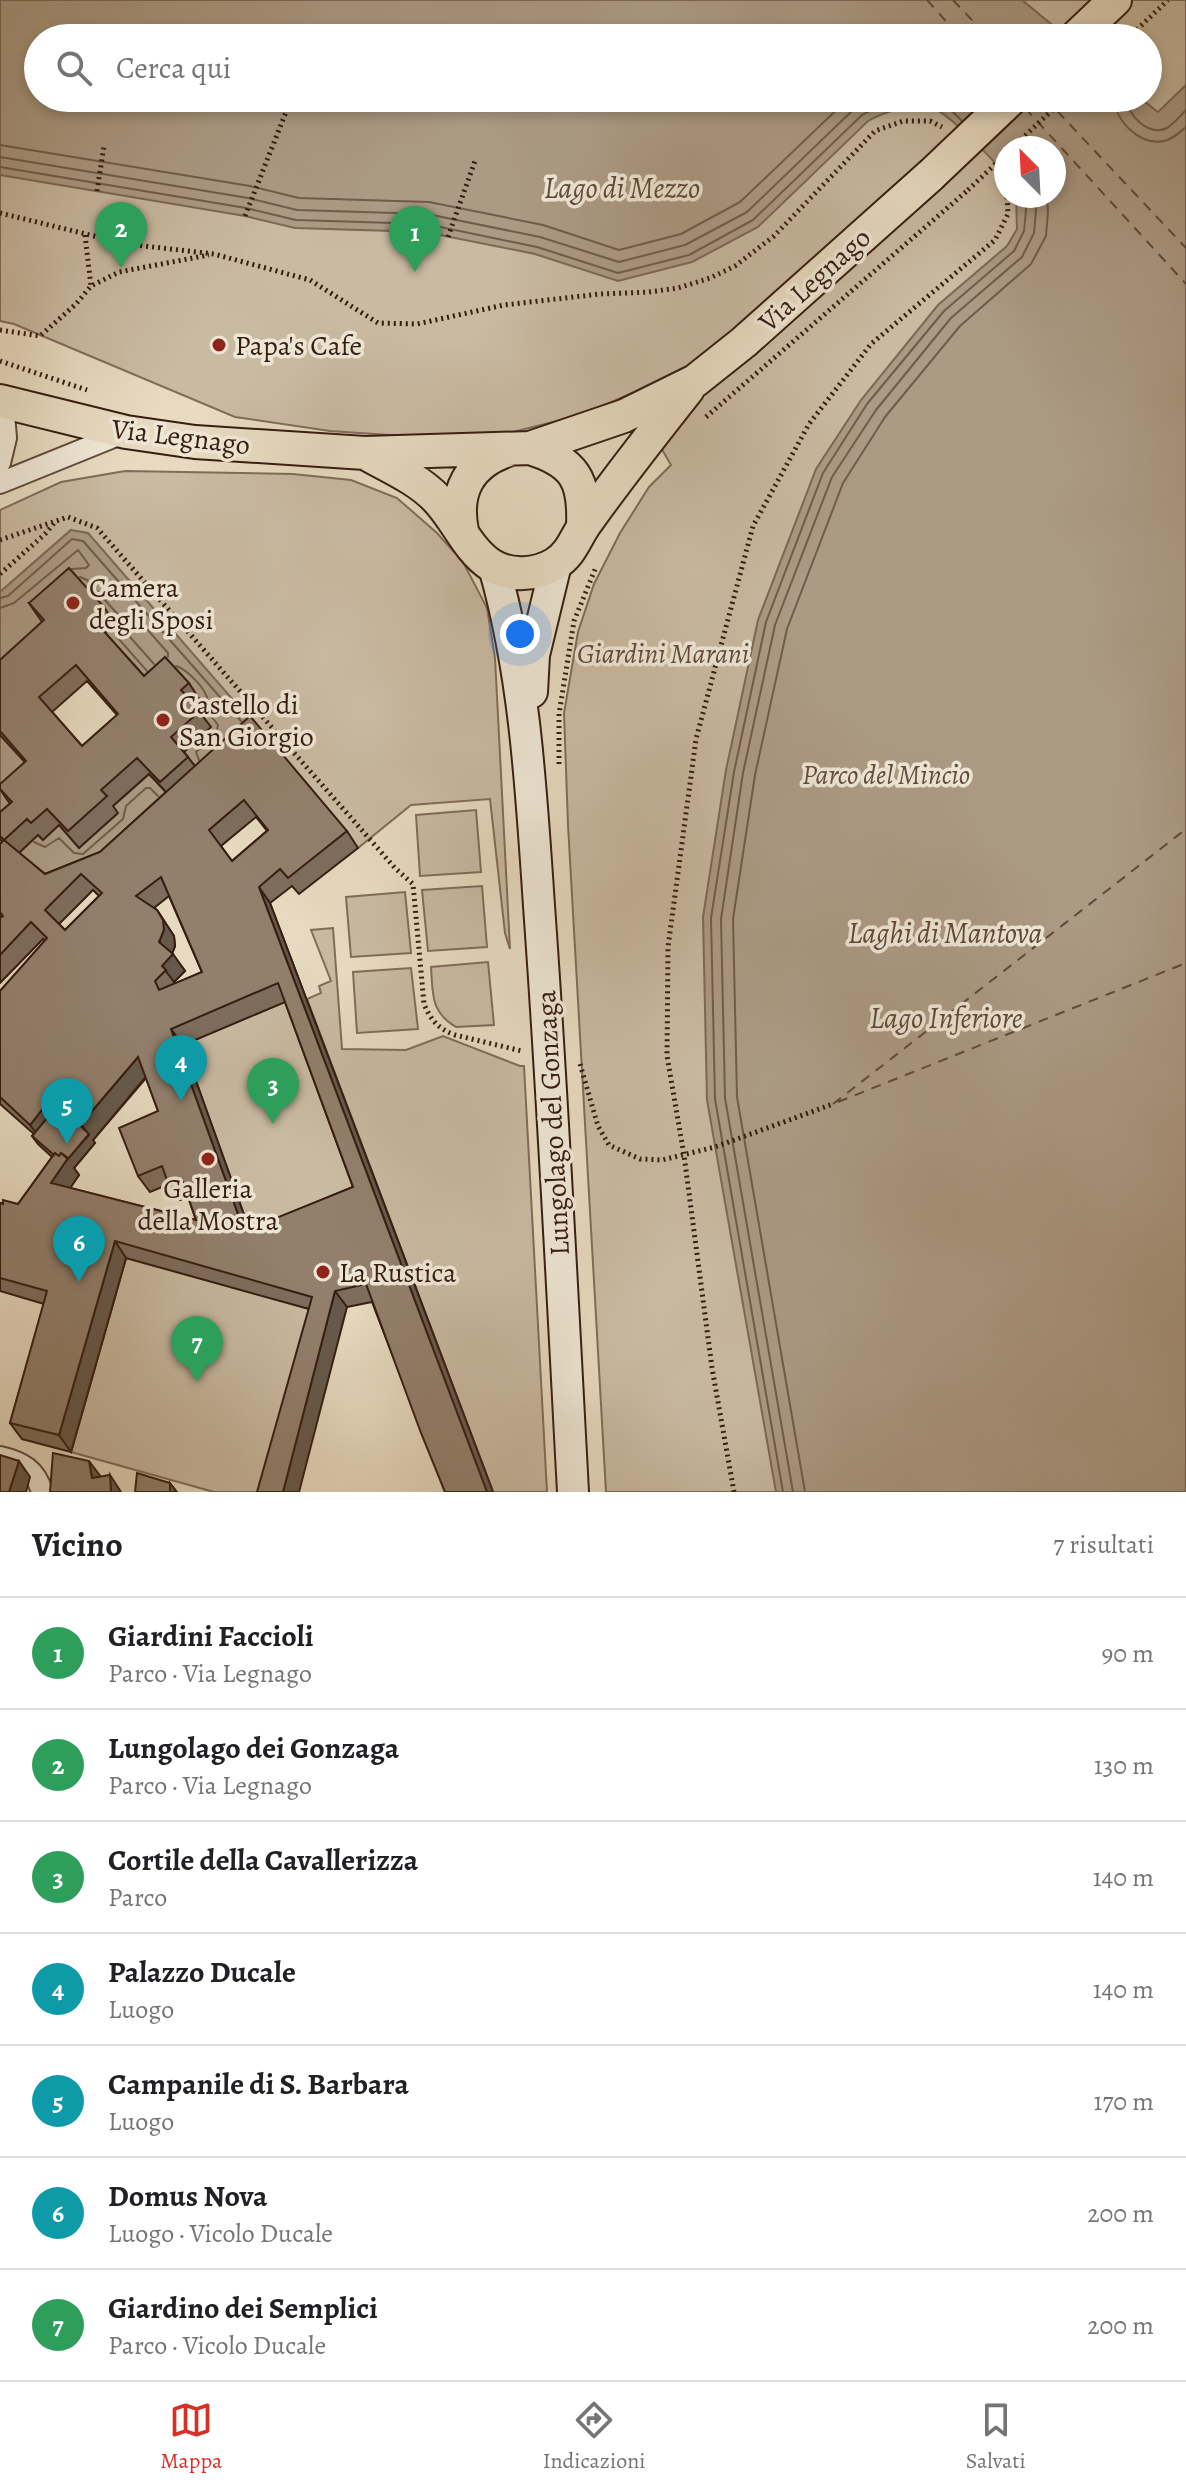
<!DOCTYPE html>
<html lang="it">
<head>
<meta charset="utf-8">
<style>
  :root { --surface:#fff; --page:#f2f2f2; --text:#202124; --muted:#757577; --line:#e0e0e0; --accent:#d93025 }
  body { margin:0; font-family:Alegreya,serif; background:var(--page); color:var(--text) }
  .compass { position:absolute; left:994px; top:136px; width:72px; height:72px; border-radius:50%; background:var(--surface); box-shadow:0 4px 12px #0003; rotate:336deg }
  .you { position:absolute; left:520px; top:634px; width:28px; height:28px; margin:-20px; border:6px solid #fff; border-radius:50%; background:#1a73e8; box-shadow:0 0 0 12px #1a73e833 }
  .badge { display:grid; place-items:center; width:52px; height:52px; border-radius:50%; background:var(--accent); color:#fff; font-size:26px; font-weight:700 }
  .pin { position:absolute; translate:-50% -66px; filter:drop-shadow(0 2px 4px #0008) }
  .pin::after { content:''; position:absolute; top:42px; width:28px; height:24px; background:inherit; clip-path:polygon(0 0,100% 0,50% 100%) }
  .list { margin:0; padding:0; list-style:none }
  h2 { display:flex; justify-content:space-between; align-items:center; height:104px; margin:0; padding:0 32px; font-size:34px }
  h2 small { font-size:26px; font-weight:400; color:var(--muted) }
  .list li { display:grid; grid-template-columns:52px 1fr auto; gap:24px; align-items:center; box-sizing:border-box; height:112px; padding:0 32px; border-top:2px solid var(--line) }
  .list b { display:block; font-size:30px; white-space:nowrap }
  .list p { margin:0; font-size:26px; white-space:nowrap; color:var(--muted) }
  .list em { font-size:26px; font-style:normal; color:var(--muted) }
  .icon { flex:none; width:44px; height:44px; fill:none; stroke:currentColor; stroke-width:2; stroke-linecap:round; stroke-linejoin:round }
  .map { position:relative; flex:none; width:1186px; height:1492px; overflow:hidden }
  .search { position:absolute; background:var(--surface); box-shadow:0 4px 12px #0003; left:24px; right:24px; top:24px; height:88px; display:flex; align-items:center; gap:20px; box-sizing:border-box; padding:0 28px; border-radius:44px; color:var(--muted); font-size:30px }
  .sheet { height:888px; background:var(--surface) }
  nav { display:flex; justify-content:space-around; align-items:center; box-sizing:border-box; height:112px; border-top:2px solid var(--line); background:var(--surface); font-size:22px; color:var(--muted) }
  nav a { display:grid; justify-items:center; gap:4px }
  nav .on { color:var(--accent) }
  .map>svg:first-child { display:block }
  .green { fill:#c9baa2; stroke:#806c5a; stroke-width:2; fill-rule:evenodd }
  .water { fill:#ab9a84; stroke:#7c6856; stroke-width:2 }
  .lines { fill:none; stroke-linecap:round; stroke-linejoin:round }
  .shore { stroke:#705c4a; stroke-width:2 }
  .ferry { stroke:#5f4939; stroke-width:2; stroke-dasharray:10 8; stroke-linecap:butt }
  .minor-casing { stroke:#624c3d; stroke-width:24 }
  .secondary-casing { stroke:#361d11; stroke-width:34 }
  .primary-casing { stroke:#361d11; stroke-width:36 }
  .path { stroke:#361d11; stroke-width:5; stroke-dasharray:2 4; stroke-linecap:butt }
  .minor { stroke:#efe7d6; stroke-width:20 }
  .secondary { stroke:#efe7d6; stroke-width:30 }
  .primary { stroke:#e7dac0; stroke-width:32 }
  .primary-bridge-casing { stroke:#361d11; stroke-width:36; stroke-linecap:butt }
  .path-bridge { stroke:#361d11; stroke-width:5; stroke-dasharray:2 4; stroke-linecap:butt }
  .primary-bridge { stroke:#e7dac0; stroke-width:32 }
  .wall { fill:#7e6d5d; stroke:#361d11; stroke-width:2; fill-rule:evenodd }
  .shaded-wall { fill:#66594c; stroke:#361d11; stroke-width:2 }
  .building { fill:#927f6c; stroke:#361d11; stroke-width:2; fill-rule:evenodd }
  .poi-dot { fill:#8f2418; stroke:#efe7d6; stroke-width:3 }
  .labels { text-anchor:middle; stroke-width:7; stroke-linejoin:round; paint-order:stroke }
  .street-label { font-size:28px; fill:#361d11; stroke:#efe7d6 }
  .poi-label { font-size:28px; fill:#361d11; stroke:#efe7d6; text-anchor:start }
  .park-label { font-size:28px; font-style:italic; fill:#624c3c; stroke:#efe7d6 }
  .water-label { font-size:30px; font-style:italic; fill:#5f4939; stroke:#efe7d6 }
</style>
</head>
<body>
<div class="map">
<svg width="1186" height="1492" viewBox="0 0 1186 1492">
  <rect width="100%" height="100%" fill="#e7dac0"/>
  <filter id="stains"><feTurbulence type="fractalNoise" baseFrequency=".0025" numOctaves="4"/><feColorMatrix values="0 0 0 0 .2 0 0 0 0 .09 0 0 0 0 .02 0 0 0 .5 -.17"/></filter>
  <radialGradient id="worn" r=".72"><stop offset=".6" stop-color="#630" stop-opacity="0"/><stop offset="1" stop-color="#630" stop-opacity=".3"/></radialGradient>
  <path class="green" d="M0 0H1186V1492H606L568 825 564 713 578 632 594 584 620 533 649 487 671 465 630 394 581 415 509 433 434 438 330 431 235 417 14 324 0 321ZM38 38H1148V98H38ZM1006 148H1054V196H1006Z
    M125 471 293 474 351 480 397 498 437 533 463 562 487 608 495 658 510 949 505 933 490 799 411 805 358 848 261 732 71 530 0 592V510L61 482Z
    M476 810 481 872 420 876 416 815Z
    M482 886 487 947 428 951 422 890Z
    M405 892 411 953 351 957 346 897Z
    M333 928 342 1049 406 1050 443 1036 520 1066H524L547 1492H493L307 999 321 993 319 986 331 981 311 930Z
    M488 962 494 1025 456 1027C430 1012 433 993 431 967Z
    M411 968 418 1029 357 1033 353 972Z
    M289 1000 365 1204 256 1248 183 1045Z
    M126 1258 324 1313 273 1492H214L71 1452Z"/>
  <path class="water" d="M0 0H1022L1068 38H38V98H1140L1158 112 1186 85V1492H776L707 1100 703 917 726 770 758 620 816 469 861 400 938 305 1007 246 1017 229 1016 196H1054V148H1006V175C995 162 949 114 936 110 914 102 886 111 868 121L758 227 692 262 618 281 535 254 425 232 295 228 245 216 0 175Z
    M71 530 88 533 261 732 56 891 16 857 20 852 0 831V735L38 777 10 803 42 839 59 825 113 806 149 774 171 798 193 706 200 700 155 692 55 637 0 682V592Z"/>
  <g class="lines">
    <path class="shore" d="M1114 98C1115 121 1140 146 1164 141 1173 139 1179 133 1186 127
      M1126 98C1127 115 1149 137 1167 128 1174 124 1180 116 1186 110
      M0 145 250 186 299 198 429 202 543 225 619 250 681 234 740 202 849 98
      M0 157 248 198 297 210 427 214 540 237 619 262 685 245 747 212 855 108 872 98
      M0 167 246 208 296 220 426 224 537 247 618 273 689 255 753 220 862 115C881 104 921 92 942 104 950 108 956 115 962 121
      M80 577 87 580 121 618 122 625 117 637 147 671
      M0 598 8 596 72 539 83 541 241 721
      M0 608 14 603 78 550 89 565 86 568 72 569
      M154 664 130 637 135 619 139 620 168 653V657
      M176 666C186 669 202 685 206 695 209 700 207 703 205 708L218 725 216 734 196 752 199 760
      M34 842 45 847 59 838 74 853 83 854 123 819 126 806 146 788H150L158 796
      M783 1492 715 1099 711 918 734 772 766 622 823 473 867 404 944 311 1014 251 1024 231 1026 210 1024 196
      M793 1492 725 1098 721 919 743 773 775 625 832 477 876 410 951 318 1022 257 1034 233 1036 210 1034 196
      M805 1492 737 1097 733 919 755 775 787 629 843 483 885 417 960 326 1031 264 1046 236 1048 211 1047 196"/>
    <path class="ferry" d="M927 0 961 38
      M953 0 989 38
      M1045 98 1186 248
      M1025 108 1186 284
      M838 1102 1186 963
      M833 1104 1186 829"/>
    <g class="minor-casing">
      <path id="minor" d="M0 463 6 438 3 402
        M0 483 126 432
        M0 1457C22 1462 36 1470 42 1492"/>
    </g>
    <g class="secondary-casing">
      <path id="secondary" d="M494 567C528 686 532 811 541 934 554 1120 563 1306 573 1492
        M532 692 534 655 556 564"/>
    </g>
    <g class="primary-casing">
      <path id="primary" d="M1075 38 1115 0
        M0 401 126 432 195 442 365 453 530 448 624 416 695 381 744 342 931 175
        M530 448C575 462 585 480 583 526
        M365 453C390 467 418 479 437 499 457 520 467 549 491 565 510 577 537 575 555 564 573 553 576 535 588 520 620 475 654 432 688 389
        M462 531C454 491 469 463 508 450"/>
    </g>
    <path class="path" d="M1128 38 1168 0
      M1012 148 1065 98
      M1000 179 1006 192
      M97 191 104 146
      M0 213 127 244 214 254 310 280 378 323 417 324 504 305 600 294 649 292 678 288 710 278 735 266 774 236 875 131 903 121H930L942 127
      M245 216 286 112
      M85 235 91 286
      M448 237 476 158
      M0 330 40 336 76 304 91 286 119 272 209 255
      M0 361 87 390
      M706 417 968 190
      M0 540 68 517 97 528 395 868 413 884 424 1004C431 1021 439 1029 455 1035L522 1051
      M0 574 45 534 55 522
      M559 764V714L574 621 596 567
      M580 1064 598 1126 609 1145 640 1159 662 1160 715 1147 833 1104
      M734 1492 712 1368 684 1155 667 1056 668 947 696 739 753 526 809 424 871 344 995 240 1008 214 1007 196"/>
    <use href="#minor" class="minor"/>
    <use href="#secondary" class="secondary"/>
    <use href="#primary" class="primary"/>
    <g class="primary-bridge-casing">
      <path id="primary-bridge" d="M931 175 1012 98"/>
    </g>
    <path class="path-bridge" d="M968 190 1006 154"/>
    <use href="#primary-bridge" class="primary-bridge"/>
  </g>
  <path class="wall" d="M29 603 104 607 115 624 105 633 144 676 189 683 200 700 194 705 211 727 184 752 195 766 347 831 358 848 299 894 292 886 270 903 493 1492H445L372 1302 347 1307 309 1309 126 1258 71 1452 22 1439 10 1423 44 1304 0 1291V1203L18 1204 52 1157 38 1144 32 1136 34 1134 0 1104V991L45 941 43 939 0 983V918L1 917 0 916V844L2 842 0 839V812L10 804 0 789 25 762 0 735V660L42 622ZM87 681 117 715 82 746 52 712ZM149 774 166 792 100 852 45 874 19 853 38 835 43 840 59 825 79 848 118 813 113 806ZM256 817 267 831 232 861 221 846ZM93 890 99 896 65 930 59 924ZM169 896 202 972 176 984 174 982 185 971 172 954 175 946 174 936 157 910 154 908ZM285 1002 353 1187 249 1230 183 1045ZM146 1078 158 1111 138 1176 150 1192 169 1184 180 1200 188 1197 196 1220 70 1188 79 1175 74 1168 95 1143 93 1140Z"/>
  <path class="shaded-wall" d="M259 887 270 903 493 1492H487Z
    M157 910 174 936 175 946 171 956 173 954 185 971 174 982 162 966Z
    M171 1029 183 1045 256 1248 244 1231Z
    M138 1057 149 1073 93 1140 95 1143 74 1168 79 1175 62 1200 51 1183 68 1158 89 1135 81 1124Z
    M52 1097 64 1113 42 1141 30 1125Z
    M115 1241 126 1258 71 1452 59 1435Z
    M335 1291 347 1307 299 1492H283Z
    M19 1461 30 1477 26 1492H9Z
    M89 1461 101 1477 92 1478Z
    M110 1475 121 1492H111Z
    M170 1483 177 1492H170Z"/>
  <path class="building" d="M69 568 104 607 92 618 144 676 165 657 189 683 181 690 200 711 171 737 188 757 160 782 137 758 101 790 107 796 68 831 47 809 31 823 27 819 4 840 45 874 100 852 250 716 347 831 288 878 280 869 259 887 487 1492H445L421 1433 366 1284 335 1291 283 1492H257L312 1297 115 1241 59 1435 10 1423 47 1291 0 1278V1203L3 1204V1200L18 1204 55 1153 59 1156 61 1153 68 1158 51 1183 196 1220 182 1179 168 1183 162 1166 138 1176 119 1128 158 1111 138 1057 81 1124 52 1097 30 1125 0 1097V991L47 938 31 922 0 955V918L3 916 0 912V844L4 840 0 836V812L12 802 0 789V784L26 761 0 731V660L44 620 29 603ZM76 665 118 714 82 746 39 697ZM244 800 268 830 232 861 209 830ZM81 874 102 893 65 930 45 910ZM161 877 202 972 159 990 155 981 166 970 162 966 173 954 159 942 164 930 163 920 157 910 136 896ZM278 983 353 1187 244 1231 171 1029Z
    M58 1105 89 1134 68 1159 61 1153 59 1156 55 1153 54 1155 32 1136Z
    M53 1453 89 1461 92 1478 110 1475 111 1492H50Z
    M0 1455 19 1461 9 1492H0Z
    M137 1473 170 1483V1492H135Z"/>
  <g class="poi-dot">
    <circle cx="219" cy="345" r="8"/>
    <circle cx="73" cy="603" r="8"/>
    <circle cx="163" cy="720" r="8"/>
    <circle cx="208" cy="1159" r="8"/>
    <circle cx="323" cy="1272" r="8"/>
  </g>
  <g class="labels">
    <g class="street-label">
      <text transform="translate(814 279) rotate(-42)" y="10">Via Legnago</text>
      <text transform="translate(181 436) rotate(7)" y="10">Via Legnago</text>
      <text transform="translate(552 1123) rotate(-93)" y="10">Lungolago del Gonzaga</text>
    </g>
    <g class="poi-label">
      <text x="235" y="355">Papa's Cafe</text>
      <text x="89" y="597">Camera<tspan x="89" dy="32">degli Sposi</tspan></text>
      <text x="179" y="714">Castello di<tspan x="179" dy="32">San Giorgio</tspan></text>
      <text x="208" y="1198" text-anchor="middle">Galleria<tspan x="208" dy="32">della Mostra</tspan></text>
      <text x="339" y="1282">La Rustica</text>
    </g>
    <g class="park-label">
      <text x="663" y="663">Giardini Marani</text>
      <text x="886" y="784">Parco del Mincio</text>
    </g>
    <g class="water-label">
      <text x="622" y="198">Lago di Mezzo</text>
      <text x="945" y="943">Laghi di Mantova</text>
      <text x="946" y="1028">Lago Inferiore</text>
    </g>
  </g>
  <rect width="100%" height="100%" filter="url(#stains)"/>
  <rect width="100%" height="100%" fill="url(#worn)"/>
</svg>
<svg class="compass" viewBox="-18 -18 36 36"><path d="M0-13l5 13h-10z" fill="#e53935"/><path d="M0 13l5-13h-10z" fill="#757577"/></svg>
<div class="you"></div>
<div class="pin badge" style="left:415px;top:272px;background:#2e9e5b">1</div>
<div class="pin badge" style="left:121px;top:268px;background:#2e9e5b">2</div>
<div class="pin badge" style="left:273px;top:1124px;background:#2e9e5b">3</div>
<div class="pin badge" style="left:181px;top:1101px;background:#0f9aa8">4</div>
<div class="pin badge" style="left:67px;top:1144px;background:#0f9aa8">5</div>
<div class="pin badge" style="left:79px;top:1282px;background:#0f9aa8">6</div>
<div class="pin badge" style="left:197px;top:1382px;background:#2e9e5b">7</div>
<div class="search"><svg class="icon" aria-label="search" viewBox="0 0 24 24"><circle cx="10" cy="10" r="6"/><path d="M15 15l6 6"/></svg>Cerca qui</div>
</div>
<section class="sheet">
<h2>Vicino<small>7 risultati</small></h2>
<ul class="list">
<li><span class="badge" style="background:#2e9e5b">1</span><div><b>Giardini Faccioli</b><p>Parco · Via Legnago</p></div><em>90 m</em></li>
<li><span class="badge" style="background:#2e9e5b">2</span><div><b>Lungolago dei Gonzaga</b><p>Parco · Via Legnago</p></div><em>130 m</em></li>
<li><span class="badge" style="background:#2e9e5b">3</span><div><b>Cortile della Cavallerizza</b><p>Parco</p></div><em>140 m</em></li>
<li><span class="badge" style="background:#0f9aa8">4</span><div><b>Palazzo Ducale</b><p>Luogo</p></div><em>140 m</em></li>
<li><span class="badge" style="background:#0f9aa8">5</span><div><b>Campanile di S. Barbara</b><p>Luogo</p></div><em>170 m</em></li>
<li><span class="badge" style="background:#0f9aa8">6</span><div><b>Domus Nova</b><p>Luogo · Vicolo Ducale</p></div><em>200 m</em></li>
<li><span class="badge" style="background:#2e9e5b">7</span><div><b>Giardino dei Semplici</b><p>Parco · Vicolo Ducale</p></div><em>200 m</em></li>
</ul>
</section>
<nav>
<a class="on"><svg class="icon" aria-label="map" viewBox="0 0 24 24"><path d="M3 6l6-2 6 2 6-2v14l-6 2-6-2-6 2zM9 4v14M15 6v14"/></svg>Mappa</a>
<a><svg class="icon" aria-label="directions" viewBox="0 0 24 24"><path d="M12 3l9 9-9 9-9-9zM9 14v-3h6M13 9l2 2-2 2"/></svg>Indicazioni</a>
<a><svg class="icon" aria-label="saved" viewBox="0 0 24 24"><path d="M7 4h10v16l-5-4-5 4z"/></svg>Salvati</a>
</nav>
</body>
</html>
